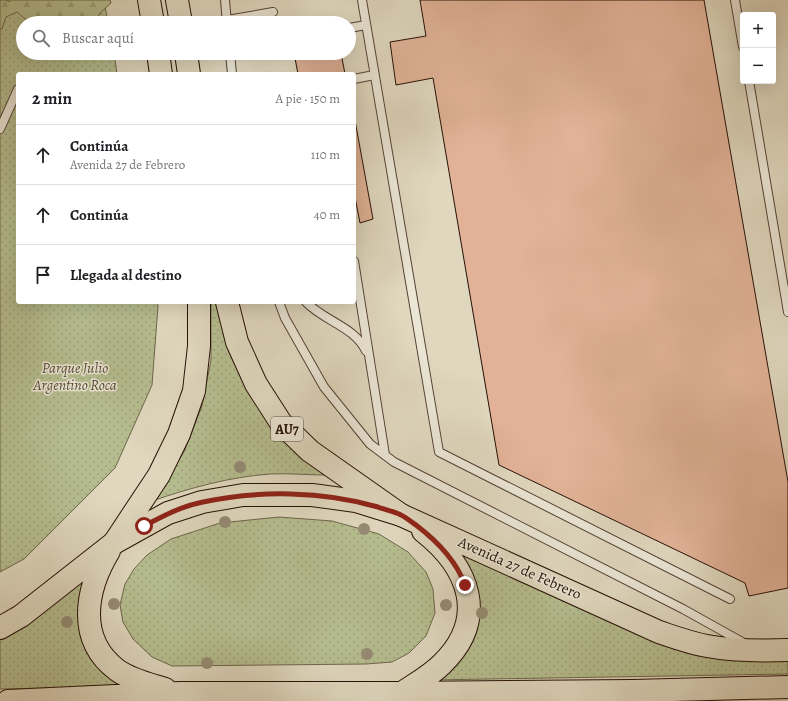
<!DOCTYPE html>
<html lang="es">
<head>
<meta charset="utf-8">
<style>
  :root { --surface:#fff; --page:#f2f2f2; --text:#202124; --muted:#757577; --line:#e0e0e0 }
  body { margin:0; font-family:Alegreya,serif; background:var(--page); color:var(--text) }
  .controls { position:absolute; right:12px; top:12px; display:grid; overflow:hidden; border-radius:4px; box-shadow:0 4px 16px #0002 }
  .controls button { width:36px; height:36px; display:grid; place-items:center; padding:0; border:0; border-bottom:1px solid var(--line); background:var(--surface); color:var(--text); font:20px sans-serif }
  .stop { position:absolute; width:12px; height:12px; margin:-9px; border:3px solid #8f2418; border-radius:50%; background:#fff }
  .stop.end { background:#8f2418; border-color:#fff; box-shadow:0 1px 4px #0008 }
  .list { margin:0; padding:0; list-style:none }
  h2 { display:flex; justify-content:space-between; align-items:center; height:52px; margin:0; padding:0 16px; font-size:17px }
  h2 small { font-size:13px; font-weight:400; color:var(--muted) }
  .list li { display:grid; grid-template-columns:26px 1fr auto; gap:12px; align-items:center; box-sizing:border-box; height:60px; padding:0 16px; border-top:1px solid var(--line) }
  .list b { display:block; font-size:15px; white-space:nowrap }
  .list p { margin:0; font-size:13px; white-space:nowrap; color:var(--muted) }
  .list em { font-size:13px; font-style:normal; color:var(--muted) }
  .icon { flex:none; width:22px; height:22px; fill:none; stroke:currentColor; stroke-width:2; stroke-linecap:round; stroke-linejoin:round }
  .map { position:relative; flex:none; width:788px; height:701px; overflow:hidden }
  .search { position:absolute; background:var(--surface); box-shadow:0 4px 16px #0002; left:16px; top:16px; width:340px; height:44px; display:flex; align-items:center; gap:10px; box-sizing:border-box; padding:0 14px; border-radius:22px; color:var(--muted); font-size:15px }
  .panel { position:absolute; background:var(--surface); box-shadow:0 4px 16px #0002; left:16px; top:72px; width:340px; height:232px; border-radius:4px }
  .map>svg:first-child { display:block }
  .grass { fill:url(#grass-dots); stroke:#6e664b }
  .forest { fill:url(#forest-firs); stroke:#6e664b }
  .building { fill:#e1b297; stroke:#261007 }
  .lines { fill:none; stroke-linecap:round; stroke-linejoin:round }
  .service-casing { stroke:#544235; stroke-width:10 }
  .primary-casing { stroke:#261007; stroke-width:24 }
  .motorway-casing { stroke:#261007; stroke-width:24 }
  .service { stroke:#eae5d5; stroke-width:8 }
  .primary { stroke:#dfd7be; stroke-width:22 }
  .motorway { stroke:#dfd7be; stroke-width:22 }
  .tree { fill:#958b74 }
  .route { stroke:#8f2418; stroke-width:5 }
  .labels { text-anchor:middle; stroke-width:3; stroke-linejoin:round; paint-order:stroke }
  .shield { fill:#eae5d5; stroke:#615045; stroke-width:1 }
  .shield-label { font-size:14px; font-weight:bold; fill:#261007 }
  .park-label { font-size:15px; font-style:italic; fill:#584d37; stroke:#eae5d5 }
  .street-label { font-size:15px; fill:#261007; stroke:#eae5d5 }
</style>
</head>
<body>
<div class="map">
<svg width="788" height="701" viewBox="0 0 788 701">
  <defs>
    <pattern id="grass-dots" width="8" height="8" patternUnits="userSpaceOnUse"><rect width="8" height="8" fill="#b5bd8f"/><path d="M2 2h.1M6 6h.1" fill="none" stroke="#9ca17a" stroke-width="1.8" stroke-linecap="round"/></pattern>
    <pattern id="forest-firs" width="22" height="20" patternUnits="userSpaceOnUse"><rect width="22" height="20" fill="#b5bd8f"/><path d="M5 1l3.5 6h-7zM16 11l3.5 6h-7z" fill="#9ca17a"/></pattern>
  </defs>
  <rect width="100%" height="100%" fill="#dfd7be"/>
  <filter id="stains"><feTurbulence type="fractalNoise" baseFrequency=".005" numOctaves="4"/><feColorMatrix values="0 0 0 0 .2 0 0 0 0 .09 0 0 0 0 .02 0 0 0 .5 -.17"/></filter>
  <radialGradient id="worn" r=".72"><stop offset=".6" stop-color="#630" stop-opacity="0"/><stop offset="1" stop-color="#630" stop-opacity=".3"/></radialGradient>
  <path class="grass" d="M0 0H104L108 23H23V53H114L117 74H18V302H157L158 306 152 385 115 468 24 559 0 572Z
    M211 302H217L230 354 249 394 274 429 325 475C307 475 288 473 270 474 229 477 190 488 152 501L184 452 202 406 211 360Z
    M279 517 332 521 379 534 408 552 426 572 433 589 435 613 426 636 409 653 392 662 366 664 172 666 152 657 133 639 123 622 120 605 125 584 134 569 147 555 171 539 220 523Z
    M444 541 668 644 788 655V674L431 680 472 622Z
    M90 573 82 615 139 686 0 689V640L17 629Z"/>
  <path class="forest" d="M0 0H6L9 2 10 0H110L111 3 100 13 95 23H30L17 12 6 17 2 29H0Z"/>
  <path class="building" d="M420 0H704L788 482V588L749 596 745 583 499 465 433 78 396 85 390 42 426 36Z
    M294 53H341L345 74H298Z
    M354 115 373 219 360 223 354 192Z"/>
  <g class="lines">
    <g class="service-casing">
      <path id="service" d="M225 0 227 23
        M362 0 439 452 730 599
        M735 0 743 47
        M227 20 273 12
        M349 28 366 25
        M230 53 232 74
        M354 79 374 75
        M749 81 788 312
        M0 129 18 89
        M354 261 385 455
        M279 302 285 318 324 387 370 444 394 462 683 609 744 643
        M306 302C324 321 355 327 366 351"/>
    </g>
    <g class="primary-casing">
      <path id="primary" d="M109 551C86 589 76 639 117 670 131 680 149 684 165 689
        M0 628 21 616 114 543 168 513 202 502 243 495H312L356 501 401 515 659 632C674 637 690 643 707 646 733 651 761 651 788 650
        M402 693C415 684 430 676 442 664 489 618 469 567 423 531
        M8 701 180 693H402L633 691 788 687"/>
    </g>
    <g class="motorway-casing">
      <path id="motorway" d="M149 0 153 23
        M177 0 181 23
        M158 53 161 74
        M186 53 189 74
        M227 302 237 342 256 384 281 423 310 451 401 515
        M114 543 159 475 179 434 194 391 199 346V302"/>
    </g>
    <use href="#service" class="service"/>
    <use href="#primary" class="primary"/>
    <use href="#motorway" class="motorway"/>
  </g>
  <g class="tree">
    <circle cx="240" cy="467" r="6"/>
    <circle cx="225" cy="522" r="6"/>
    <circle cx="364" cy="529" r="6"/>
    <circle cx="114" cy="604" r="6"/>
    <circle cx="446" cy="605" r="6"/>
    <circle cx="482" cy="613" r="6"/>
    <circle cx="67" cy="622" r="6"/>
    <circle cx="367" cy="654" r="6"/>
    <circle cx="207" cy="663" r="6"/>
  </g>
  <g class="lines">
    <path class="route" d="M144 526C163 516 182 506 203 502 259 490 323 491 378 507 385 510 394 511 401 515 406 517 411 522 416 525 437 541 456 560 465 585"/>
  </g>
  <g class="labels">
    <rect class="shield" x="271" y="417" width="32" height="24" rx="3"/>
    <g class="shield-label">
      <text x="287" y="434">AU7</text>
    </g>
    <g class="park-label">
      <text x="75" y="373">Parque Julio<tspan x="75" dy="17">Argentino Roca</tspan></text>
    </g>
    <g class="street-label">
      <text transform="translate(520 568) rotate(24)" y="5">Avenida 27 de Febrero</text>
    </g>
  </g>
  <rect width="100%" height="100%" filter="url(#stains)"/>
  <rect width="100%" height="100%" fill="url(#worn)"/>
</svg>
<div class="controls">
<button>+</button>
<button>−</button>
</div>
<div class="stop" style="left:144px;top:526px"></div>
<div class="stop end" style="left:465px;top:585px"></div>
<div class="search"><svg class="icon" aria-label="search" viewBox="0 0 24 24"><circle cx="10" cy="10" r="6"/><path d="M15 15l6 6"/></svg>Buscar aquí</div>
<section class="panel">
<h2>2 min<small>A pie · 150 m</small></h2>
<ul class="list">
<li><svg class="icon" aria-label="ahead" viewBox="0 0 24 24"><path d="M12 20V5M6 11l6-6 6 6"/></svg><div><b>Continúa</b><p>Avenida 27 de Febrero</p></div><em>110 m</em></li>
<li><svg class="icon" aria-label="ahead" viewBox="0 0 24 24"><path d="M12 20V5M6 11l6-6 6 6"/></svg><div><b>Continúa</b></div><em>40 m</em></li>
<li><svg class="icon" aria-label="arrive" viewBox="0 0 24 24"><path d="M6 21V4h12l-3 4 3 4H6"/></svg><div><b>Llegada al destino</b></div></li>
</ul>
</section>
</div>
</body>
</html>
